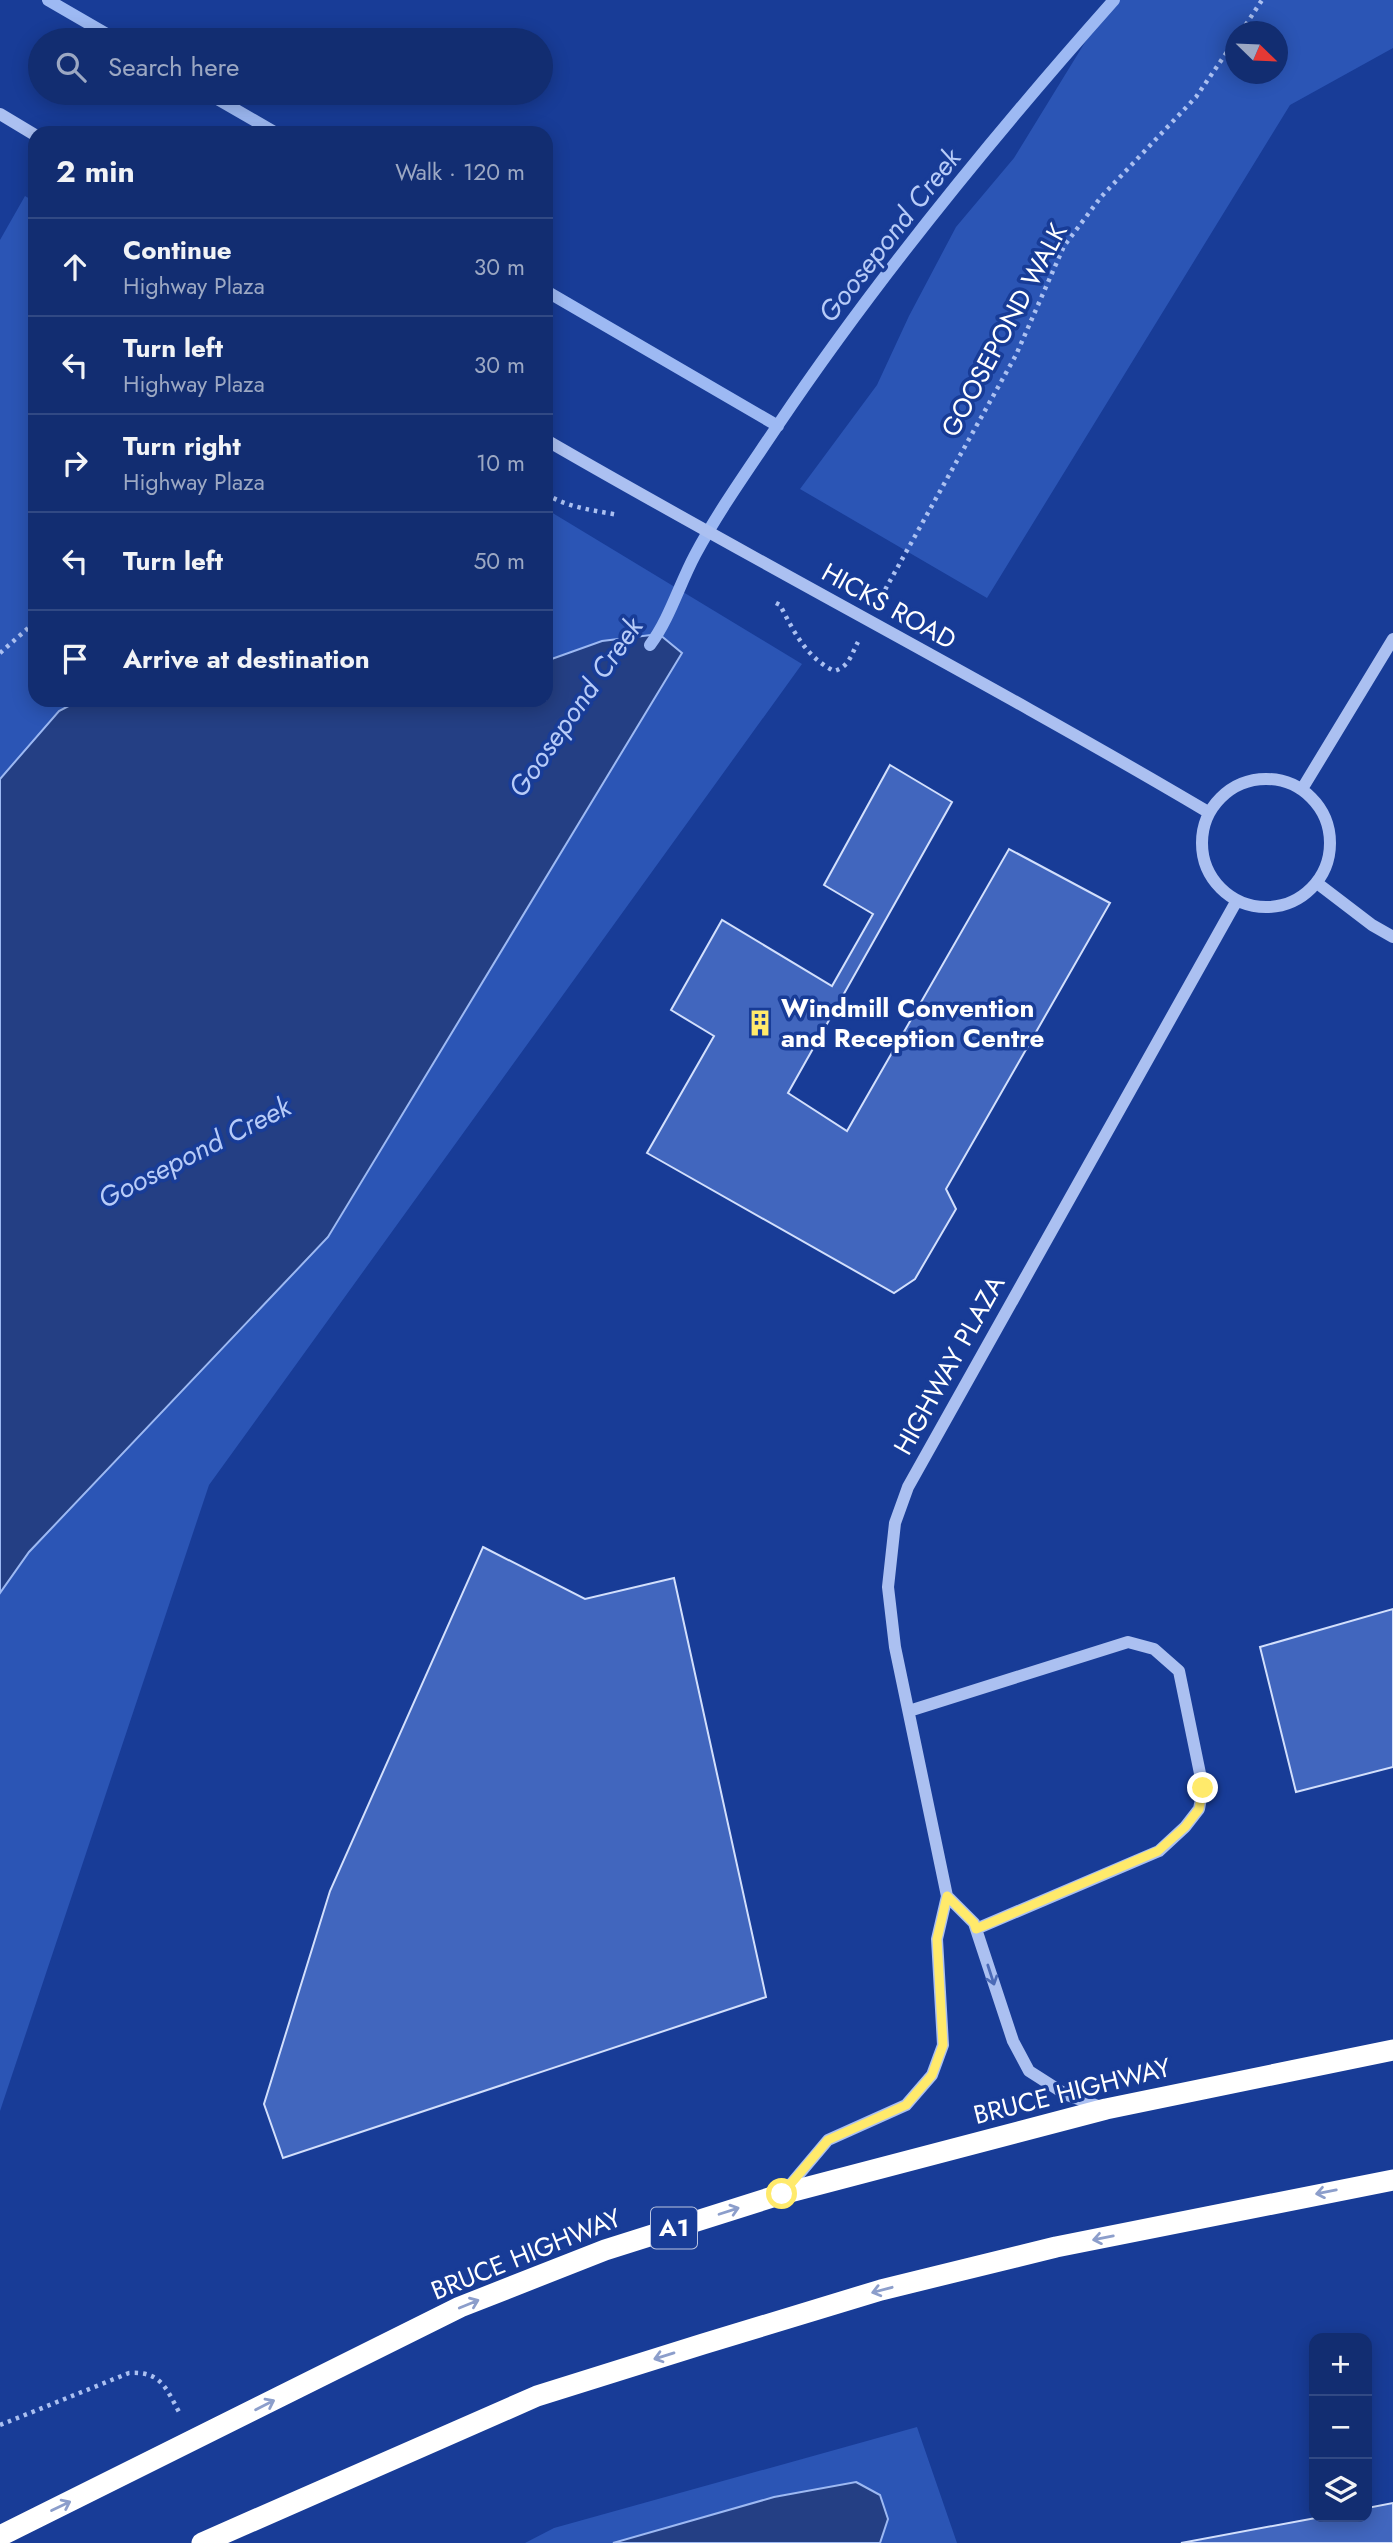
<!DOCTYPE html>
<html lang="en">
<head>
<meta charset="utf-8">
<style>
  :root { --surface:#122d71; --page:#1b3576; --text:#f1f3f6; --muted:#9ca8c3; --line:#314984 }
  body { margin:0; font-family:Jost,sans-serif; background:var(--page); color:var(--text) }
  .controls { position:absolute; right:21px; bottom:21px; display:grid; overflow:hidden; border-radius:14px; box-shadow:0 4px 18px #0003 }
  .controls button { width:63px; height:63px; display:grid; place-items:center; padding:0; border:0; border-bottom:2px solid var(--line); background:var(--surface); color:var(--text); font:35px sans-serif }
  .compass { position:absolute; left:1225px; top:21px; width:63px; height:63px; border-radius:50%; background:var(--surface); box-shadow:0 4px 18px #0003; rotate:113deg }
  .stop { position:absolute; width:21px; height:21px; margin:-16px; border:5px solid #ffea6b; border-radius:50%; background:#fff }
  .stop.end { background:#ffea6b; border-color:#fff; box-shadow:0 2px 7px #0008 }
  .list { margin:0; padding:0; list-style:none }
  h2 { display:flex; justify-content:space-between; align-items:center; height:91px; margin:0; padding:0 28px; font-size:30px }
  h2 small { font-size:23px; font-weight:400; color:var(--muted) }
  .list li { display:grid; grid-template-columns:46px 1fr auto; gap:21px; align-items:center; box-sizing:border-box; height:98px; padding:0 28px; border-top:2px solid var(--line) }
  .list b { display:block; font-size:26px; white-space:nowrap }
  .list p { margin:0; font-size:23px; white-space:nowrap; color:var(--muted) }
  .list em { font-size:23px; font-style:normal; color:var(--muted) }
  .icon { flex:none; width:38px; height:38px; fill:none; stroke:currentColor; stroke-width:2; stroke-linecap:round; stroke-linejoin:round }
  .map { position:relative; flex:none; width:1393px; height:2543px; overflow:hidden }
  .search { position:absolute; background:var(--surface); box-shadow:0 4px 18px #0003; left:28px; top:28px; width:525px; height:77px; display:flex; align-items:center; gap:18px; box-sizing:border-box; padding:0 24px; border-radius:38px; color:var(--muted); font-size:26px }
  .panel { position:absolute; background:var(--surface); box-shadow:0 4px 18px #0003; left:28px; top:126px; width:525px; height:581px; border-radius:21px }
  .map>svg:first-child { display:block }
  .green { fill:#2b55b5; fill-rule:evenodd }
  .water { fill:#243f84; stroke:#9db9f3; stroke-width:2 }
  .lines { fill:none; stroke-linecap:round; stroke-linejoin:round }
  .stream { stroke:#9db9f3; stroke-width:12 }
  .building { fill:#4166be; stroke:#d2dffc; stroke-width:2 }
  .path { stroke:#abc0f1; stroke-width:4.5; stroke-dasharray:3.5 5; stroke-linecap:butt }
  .minor { stroke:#abc0f1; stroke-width:12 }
  .highway { stroke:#fff; stroke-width:21 }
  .oneway { stroke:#4b6ab6 }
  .oneway2 { stroke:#8c9ecb }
  .route { stroke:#ffea6b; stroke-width:9 }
  .labels { text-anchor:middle; stroke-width:7; stroke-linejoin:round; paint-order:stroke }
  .shield { fill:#183c97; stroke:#bac4e0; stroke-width:2 }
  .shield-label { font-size:24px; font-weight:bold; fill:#fff }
  .street-label { font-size:26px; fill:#fff; stroke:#183c97 }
  .poi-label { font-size:26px; font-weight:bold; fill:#fff; stroke:#183c97; text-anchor:start }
  .water-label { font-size:28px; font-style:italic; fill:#b7cbf8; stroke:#183c97 }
</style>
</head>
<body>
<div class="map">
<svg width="1393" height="2543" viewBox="0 0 1393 2543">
  <rect width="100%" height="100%" fill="#183c97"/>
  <path class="green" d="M1111 0H1393V48L1290 105 987 598 800 489 877 385 909 316 956 227 1014 158ZM1236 32H1278V74H1236Z
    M25 196 35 202V700H546V509L802 664 209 1485 0 2111V240Z
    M917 2427 957 2543H525L554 2528Z"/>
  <path class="water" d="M659 634 682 653 328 1237 29 1552 0 1593V779L59 711 80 700H546V661L602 641Z
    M856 2482 880 2495 888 2519 880 2543H613L774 2497Z"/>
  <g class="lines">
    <path class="stream" d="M48 0 117 40
      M207 93 276 133
      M546 291 778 426
      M650 645C670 618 679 585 695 555 719 510 750 467 778 425 879 275 994 135 1114 0"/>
  </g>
  <path class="building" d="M890 765 952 802 788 1093 847 1131 1009 849 1110 903 946 1189 956 1209 915 1279 894 1293 647 1153 714 1036 671 1010 722 920 832 986 873 914 824 885Z
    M483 1547 585 1599 674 1578 766 1997 283 2158 264 2104 330 1891Z
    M1393 1609V1767L1296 1792 1260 1647Z
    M1393 2503V2543H1181L1321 2517H1367V2508Z"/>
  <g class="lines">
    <path class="path" d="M1241 32 1262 0
      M546 494C569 508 593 510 618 515
      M881 597 1016 355 1064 246 1101 197 1196 97 1236 39
      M776 603 780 605C794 632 806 657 834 671 849 667 851 655 858 642
      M0 653 35 622
      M0 2425 129 2373C161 2371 166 2388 179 2412"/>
    <path class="minor" d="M0 114 35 135
      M546 440C765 567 990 683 1208 812
      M1202 843a64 64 0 1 1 128 0a64 64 0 1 1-128 0Z
      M1302 789 1393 639
      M1317 883 1372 925 1393 937
      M909 1711 1128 1642 1154 1649 1179 1671 1203 1788 1199 1809 1185 1827 1159 1851 976 1929
      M947 1896 974 1923 1013 2041 1029 2071 1065 2094 1103 2108
      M785 2191 828 2140 906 2105 932 2075 943 2045 937 1939 947 1896 895 1647 888 1587 895 1523 908 1487 1236 902"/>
    <path class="highway" d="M0 2536 460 2307 605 2250 782 2194 1106 2109 1393 2050
      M202 2543 537 2396 703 2344 881 2290 1056 2247 1393 2180"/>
  </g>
  <defs><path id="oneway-shaft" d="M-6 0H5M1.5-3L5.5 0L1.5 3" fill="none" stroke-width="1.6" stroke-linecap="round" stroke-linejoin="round" transform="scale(1.75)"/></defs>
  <use class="oneway" href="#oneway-shaft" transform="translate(991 1975) rotate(72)"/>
  <g class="oneway2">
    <use href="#oneway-shaft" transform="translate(1326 2192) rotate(169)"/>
    <use href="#oneway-shaft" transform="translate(729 2211) rotate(-18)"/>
    <use href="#oneway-shaft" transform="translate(1103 2238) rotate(169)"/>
    <use href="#oneway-shaft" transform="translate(882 2290) rotate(165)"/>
    <use href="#oneway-shaft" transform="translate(469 2304) rotate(-22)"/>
    <use href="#oneway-shaft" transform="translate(664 2356) rotate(163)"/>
    <use href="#oneway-shaft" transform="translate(265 2405) rotate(-27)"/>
    <use href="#oneway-shaft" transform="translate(61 2506) rotate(-26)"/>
  </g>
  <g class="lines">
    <path class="route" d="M782 2194 828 2140 906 2105 932 2075 943 2045 937 1939 947 1896 974 1923 976 1929 1158 1851 1185 1827 1199 1809 1203 1788"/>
  </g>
  <defs>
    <g id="building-bare" transform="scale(2.1)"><path d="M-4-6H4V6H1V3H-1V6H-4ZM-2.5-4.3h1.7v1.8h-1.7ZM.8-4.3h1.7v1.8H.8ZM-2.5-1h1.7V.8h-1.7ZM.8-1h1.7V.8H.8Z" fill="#ffea6b" stroke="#183c97" stroke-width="2.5" paint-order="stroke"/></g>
  </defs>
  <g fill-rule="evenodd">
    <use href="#building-bare" x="760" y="1023"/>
  </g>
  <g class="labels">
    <rect class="shield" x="651" y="2207.5" width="46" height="41" rx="5"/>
    <g class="shield-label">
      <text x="674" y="2236">A1</text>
    </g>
    <g class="street-label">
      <text transform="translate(1004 330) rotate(-62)" y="9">GOOSEPOND WALK</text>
      <text transform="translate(889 606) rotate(29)" y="9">HICKS ROAD</text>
      <text transform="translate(949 1365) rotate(-61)" y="9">HIGHWAY PLAZA</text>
      <text transform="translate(1072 2091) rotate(-14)" y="9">BRUCE HIGHWAY</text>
      <text transform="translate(526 2254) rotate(-22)" y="9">BRUCE HIGHWAY</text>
    </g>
    <g class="poi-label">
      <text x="781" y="1017">Windmill Convention<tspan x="781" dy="30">and Reception Centre</tspan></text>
    </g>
    <g class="water-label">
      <text transform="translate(889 235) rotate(-52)" y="10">Goosepond Creek</text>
      <text transform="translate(575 707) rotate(-55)" y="10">Goosepond Creek</text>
      <text transform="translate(194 1152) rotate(-27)" y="10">Goosepond Creek</text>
    </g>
  </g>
</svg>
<div class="controls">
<button>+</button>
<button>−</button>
<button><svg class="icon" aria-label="layers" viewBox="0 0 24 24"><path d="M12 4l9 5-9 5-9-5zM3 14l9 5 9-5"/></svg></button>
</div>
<svg class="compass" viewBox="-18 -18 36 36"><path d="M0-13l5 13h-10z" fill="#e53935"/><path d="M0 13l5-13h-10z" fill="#9ca8c3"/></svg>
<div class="stop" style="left:782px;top:2194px"></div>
<div class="stop end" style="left:1203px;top:1788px"></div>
<div class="search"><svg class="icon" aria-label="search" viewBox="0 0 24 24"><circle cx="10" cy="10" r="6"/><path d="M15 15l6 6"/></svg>Search here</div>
<section class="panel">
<h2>2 min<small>Walk · 120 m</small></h2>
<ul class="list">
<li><svg class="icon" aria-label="ahead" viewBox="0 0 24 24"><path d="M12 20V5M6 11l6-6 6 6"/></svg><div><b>Continue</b><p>Highway Plaza</p></div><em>30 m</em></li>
<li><svg class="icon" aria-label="left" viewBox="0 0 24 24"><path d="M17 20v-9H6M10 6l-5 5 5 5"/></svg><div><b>Turn left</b><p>Highway Plaza</p></div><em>30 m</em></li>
<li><svg class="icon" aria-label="right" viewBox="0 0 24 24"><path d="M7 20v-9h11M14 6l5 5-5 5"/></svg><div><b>Turn right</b><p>Highway Plaza</p></div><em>10 m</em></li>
<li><svg class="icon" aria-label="left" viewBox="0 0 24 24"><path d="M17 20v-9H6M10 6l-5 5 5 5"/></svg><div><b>Turn left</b></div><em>50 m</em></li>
<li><svg class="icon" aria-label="arrive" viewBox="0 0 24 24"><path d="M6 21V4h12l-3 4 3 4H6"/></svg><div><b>Arrive at destination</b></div></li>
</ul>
</section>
</div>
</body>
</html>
